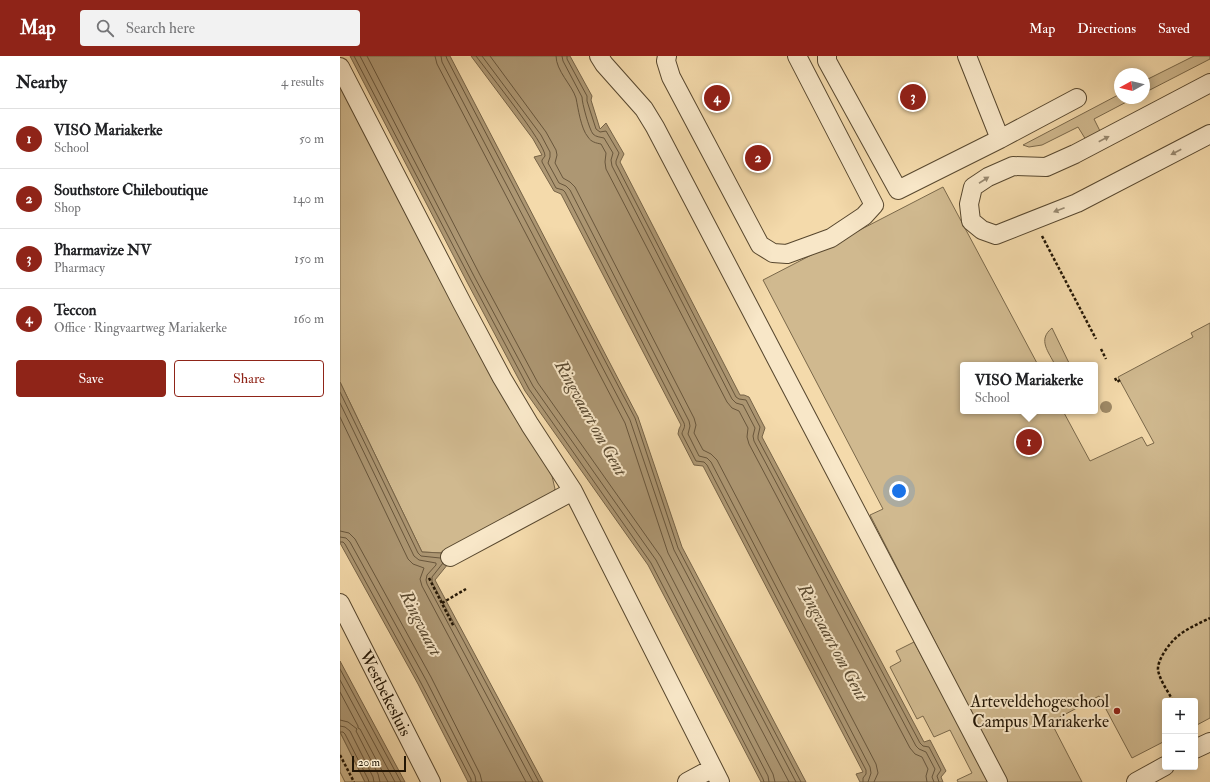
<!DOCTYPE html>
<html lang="en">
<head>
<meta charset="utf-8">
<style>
  :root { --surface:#fff; --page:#f2f2f2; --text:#202124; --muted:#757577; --line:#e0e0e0; --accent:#8f2418 }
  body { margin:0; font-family:"IM FELL Double Pica",serif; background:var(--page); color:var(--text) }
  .controls { position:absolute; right:12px; bottom:12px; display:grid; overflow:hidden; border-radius:4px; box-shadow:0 2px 10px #0003 }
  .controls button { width:36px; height:36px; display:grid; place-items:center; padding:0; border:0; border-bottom:1px solid var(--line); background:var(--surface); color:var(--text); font:20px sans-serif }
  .compass { position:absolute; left:774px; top:12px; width:36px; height:36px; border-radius:50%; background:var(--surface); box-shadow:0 2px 10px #0003; rotate:262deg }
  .scale { position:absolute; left:12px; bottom:10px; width:54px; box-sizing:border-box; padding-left:4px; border:2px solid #231605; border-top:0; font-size:11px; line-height:14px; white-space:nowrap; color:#231605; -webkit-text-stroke:3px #f8e7c8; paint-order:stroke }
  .you { position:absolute; left:559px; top:435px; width:14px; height:14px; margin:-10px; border:3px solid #fff; border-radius:50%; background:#1a73e8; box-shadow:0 0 0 6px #1a73e833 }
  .badge { display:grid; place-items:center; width:26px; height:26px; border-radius:50%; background:var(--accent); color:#fff; font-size:13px; font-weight:700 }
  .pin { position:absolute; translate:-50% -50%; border:2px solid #fff; box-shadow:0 1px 4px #0006 }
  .popup { position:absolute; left:620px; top:306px; width:138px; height:52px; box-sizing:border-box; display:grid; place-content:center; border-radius:4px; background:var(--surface); filter:drop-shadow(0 1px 3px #0005); font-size:13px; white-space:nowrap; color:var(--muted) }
  .popup b { font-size:15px; color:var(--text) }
  .popup::after { content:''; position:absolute; left:50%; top:100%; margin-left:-8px; border:8px solid transparent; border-top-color:var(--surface) }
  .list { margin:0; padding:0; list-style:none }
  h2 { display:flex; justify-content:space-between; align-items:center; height:52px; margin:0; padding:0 16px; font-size:17px }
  h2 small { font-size:13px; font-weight:400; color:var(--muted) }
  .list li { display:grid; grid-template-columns:26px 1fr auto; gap:12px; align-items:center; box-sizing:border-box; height:60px; padding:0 16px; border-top:1px solid var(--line) }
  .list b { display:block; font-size:15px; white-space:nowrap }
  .list p { margin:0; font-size:13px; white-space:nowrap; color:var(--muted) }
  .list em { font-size:13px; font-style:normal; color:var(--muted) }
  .actions { display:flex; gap:8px; padding:12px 16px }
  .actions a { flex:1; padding:9px 0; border:1px solid var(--accent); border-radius:4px; text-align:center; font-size:14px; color:var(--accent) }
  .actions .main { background:var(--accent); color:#fff }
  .icon { flex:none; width:22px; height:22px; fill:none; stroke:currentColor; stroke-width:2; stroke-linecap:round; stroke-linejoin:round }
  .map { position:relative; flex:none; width:870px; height:726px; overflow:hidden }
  header { display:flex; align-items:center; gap:24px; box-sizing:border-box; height:56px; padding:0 20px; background:var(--accent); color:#fff }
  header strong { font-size:19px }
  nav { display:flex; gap:22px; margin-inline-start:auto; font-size:14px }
  .search { width:280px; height:36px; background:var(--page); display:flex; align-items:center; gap:10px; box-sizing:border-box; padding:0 14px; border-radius:4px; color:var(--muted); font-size:15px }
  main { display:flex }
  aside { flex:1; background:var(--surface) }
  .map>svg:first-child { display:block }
  .green { fill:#d0b98f; stroke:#7a684a }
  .water { fill:#ad9773; stroke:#766347 }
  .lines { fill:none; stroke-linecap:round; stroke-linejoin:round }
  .shore { stroke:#68563c; stroke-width:1 }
  .minor-casing { stroke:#57472e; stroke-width:20 }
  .path { stroke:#231605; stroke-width:2.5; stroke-dasharray:3 2; stroke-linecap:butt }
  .minor { stroke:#f8e7c8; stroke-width:18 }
  .tree { fill:#9e8966 }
  .oneway { fill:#988970 }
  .poi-dot { fill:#8f2418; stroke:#f8e7c8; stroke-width:1.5 }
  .labels { text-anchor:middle; stroke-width:4; stroke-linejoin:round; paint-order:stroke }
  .street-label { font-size:17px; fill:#231605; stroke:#f8e7c8 }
  .poi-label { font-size:17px; fill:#231605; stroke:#f8e7c8; text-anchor:end }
  .water-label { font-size:18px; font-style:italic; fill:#5a4a31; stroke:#f8e7c8 }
</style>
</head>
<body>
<header>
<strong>Map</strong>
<div class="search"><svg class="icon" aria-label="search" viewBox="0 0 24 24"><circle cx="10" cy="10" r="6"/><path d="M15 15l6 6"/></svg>Search here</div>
<nav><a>Map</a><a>Directions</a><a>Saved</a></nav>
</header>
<main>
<aside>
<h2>Nearby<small>4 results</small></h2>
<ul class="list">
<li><span class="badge">1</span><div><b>VISO Mariakerke</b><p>School</p></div><em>50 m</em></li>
<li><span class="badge">2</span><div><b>Southstore Chileboutique</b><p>Shop</p></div><em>140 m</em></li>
<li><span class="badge">3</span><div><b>Pharmavize NV</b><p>Pharmacy</p></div><em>150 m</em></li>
<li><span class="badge">4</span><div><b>Teccon</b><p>Office · Ringvaartweg Mariakerke</p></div><em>160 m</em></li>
</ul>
<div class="actions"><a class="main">Save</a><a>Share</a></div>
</aside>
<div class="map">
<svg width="870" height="726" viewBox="0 0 870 726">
  <rect width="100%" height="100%" fill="#f4daab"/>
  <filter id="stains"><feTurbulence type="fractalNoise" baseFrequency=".005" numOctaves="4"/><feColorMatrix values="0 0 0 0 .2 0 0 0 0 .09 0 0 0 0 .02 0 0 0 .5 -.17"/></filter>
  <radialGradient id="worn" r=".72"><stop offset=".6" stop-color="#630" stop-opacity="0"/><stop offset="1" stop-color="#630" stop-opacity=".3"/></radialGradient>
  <path class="green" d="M854 0H870V3L804 37V25Z
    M0 18 212 420 215 433 209 441 102 497 82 496 0 326Z
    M780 38V42H794L754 63 761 77 746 84 738 71 702 89 689 91 683 89Z
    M603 131 698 309H623V355H723L750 405 802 381 807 390 814 387 778 321 853 281 851 277 870 267V662L855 670V645H825V685L792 702 759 640 711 666 742 726H667L530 459 543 453 423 224Z
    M712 272 730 309H715C709 296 697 284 712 272Z
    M574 586 649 726H618L617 724 632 717 610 674 594 681 583 660 577 663 550 611 561 605 556 595Z
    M0 676 25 726H5L0 716Z"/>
  <path class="water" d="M10 0H110L298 361 342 491 466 726H421L308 509 185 335 127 226Z
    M131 0H230L252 40 251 44 260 73 266 67 284 98 280 106 400 339H404L409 341 425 372 422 381 584 686 590 684 606 715 601 721 603 726H520L516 718 523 716 363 410 354 409 338 378 339 373 341 369 221 138 214 135 194 101 202 99 193 83Z
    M0 326 82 496 102 497 108 508 95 524 203 726H128L78 628 0 487Z
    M0 605 65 726H25L0 676Z"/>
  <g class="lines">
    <path class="shore" d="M14 0 131 224 189 333 311 507 423 723 424 726
      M20 0 135 222 193 330 316 504 428 720 429 726
      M27 0 140 219 198 327 321 501 433 718 435 726
      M95 0 97 8 285 367 328 497 449 726
      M101 0 102 6 290 364 334 494 456 726
      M106 0 107 3 295 362 338 492 461 726
      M136 0C147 15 206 88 205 100L202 104V106L216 132 223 134 225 136 344 367C346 372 342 374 342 378L356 405 364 406 367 409 526 714V718L523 722V726
      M142 0 201 79 210 96V101L208 107 219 127 226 130 230 134 349 365 350 370 348 378 359 400 367 402 371 406 530 711 531 717 528 726
      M150 0 206 76 216 94 217 99 215 107 223 122 230 126 235 131 354 362 356 369 354 377 363 394 371 398 377 404 536 708 538 717 534 726
      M216 0C216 15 232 29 236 42 238 52 241 73 248 81 251 86 256 87 261 88L266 97 265 106 266 113 387 346 392 352 399 355 408 372 407 381 409 388 570 692 575 698 582 701 588 713 586 720 587 726
      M222 0 223 5 242 41C242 47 249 73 253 78 256 81 260 81 264 82L273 97 271 104 272 110 392 343 396 347 403 349 415 372 413 380 414 385 576 690 579 693 586 696 595 713 592 721 594 726
      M227 0V3L247 40V45L256 73 260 76 266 75 279 97 276 105V108L396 341 399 343 406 344 420 371 418 380V383L580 687 583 690 589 691 601 714 597 720 599 726
      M0 336 78 497 81 500 100 502
      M0 347 74 500 79 504 96 507V509L87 519 86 524 87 528 193 726
      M0 361 68 503 73 508 84 512 80 523 82 530 186 726
      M0 475 9 477 15 483 91 621 140 718 142 726
      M0 481 6 482 10 486 86 624 135 720 136 726
      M0 486H3L5 488 81 627 131 723V726
      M103 507 92 521V526L199 726
      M0 613 61 726
      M0 624 55 726
      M0 636 18 670V672L20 673 48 726
      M0 664 8 666 17 673 16 675 38 718 40 726
      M0 670 5 671 10 675 33 721 34 726
      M0 676H3L5 678 28 723 29 726"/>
    <g class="minor-casing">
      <path id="minor" d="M259 0 264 8 304 53 315 71 658 726
        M327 0 326 5 331 21 420 189 433 197 447 198 491 182 524 160 534 149 457 0
        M487 0V5L558 134 660 83 627 0
        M0 11 122 247 162 322 190 369 233 435 380 726
        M870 27 735 98 706 111 673 110 648 121 633 131 629 148 631 165 642 174 656 179 737 147 870 78
        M660 83 737 42
        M110 501 233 435
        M0 547 91 726
        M855 693 870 686
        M347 726 373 712
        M796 726 825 710"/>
    </g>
    <path class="path" d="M702 180 756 283
      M761 293 766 303
      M775 322 777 326 780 324
      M89 522 114 571
      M102 547 126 533
      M833 645C828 635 820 625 818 614 817 604 830 586 838 580 846 573 860 567 870 562
      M0 699 14 726"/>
    <use href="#minor" class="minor"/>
  </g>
  <circle class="tree" cx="766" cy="351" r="6"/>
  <defs><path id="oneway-solid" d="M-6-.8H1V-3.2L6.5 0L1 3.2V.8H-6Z"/></defs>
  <g class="oneway">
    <use href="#oneway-solid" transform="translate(764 83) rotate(-28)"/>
    <use href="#oneway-solid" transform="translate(836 96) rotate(152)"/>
    <use href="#oneway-solid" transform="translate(644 124) rotate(-33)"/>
    <use href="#oneway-solid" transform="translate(719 154) rotate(159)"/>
  </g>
  <circle class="poi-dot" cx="777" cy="655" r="4"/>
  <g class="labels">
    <g class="street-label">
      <text transform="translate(46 637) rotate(63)" y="6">Westbekesluis</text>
    </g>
    <g class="poi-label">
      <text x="769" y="651">Arteveldehogeschool<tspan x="769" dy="20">Campus Mariakerke</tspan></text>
    </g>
    <g class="water-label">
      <text transform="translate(251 362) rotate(61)" y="6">Ringvaart om Gent</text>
      <text transform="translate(81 567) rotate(63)" y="6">Ringvaart</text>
      <text transform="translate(493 586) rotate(62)" y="6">Ringvaart om Gent</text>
    </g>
  </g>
  <rect width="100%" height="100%" filter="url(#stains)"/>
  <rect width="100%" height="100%" fill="url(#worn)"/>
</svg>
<div class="controls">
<button>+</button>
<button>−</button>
</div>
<svg class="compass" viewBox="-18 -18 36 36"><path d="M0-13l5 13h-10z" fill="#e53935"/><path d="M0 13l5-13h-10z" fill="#757577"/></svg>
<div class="scale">20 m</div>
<div class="you"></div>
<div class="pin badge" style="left:689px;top:386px">1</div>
<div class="popup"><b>VISO Mariakerke</b>School</div>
<div class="pin badge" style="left:418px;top:102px">2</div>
<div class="pin badge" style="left:573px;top:41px">3</div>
<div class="pin badge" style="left:377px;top:42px">4</div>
</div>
</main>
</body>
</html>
